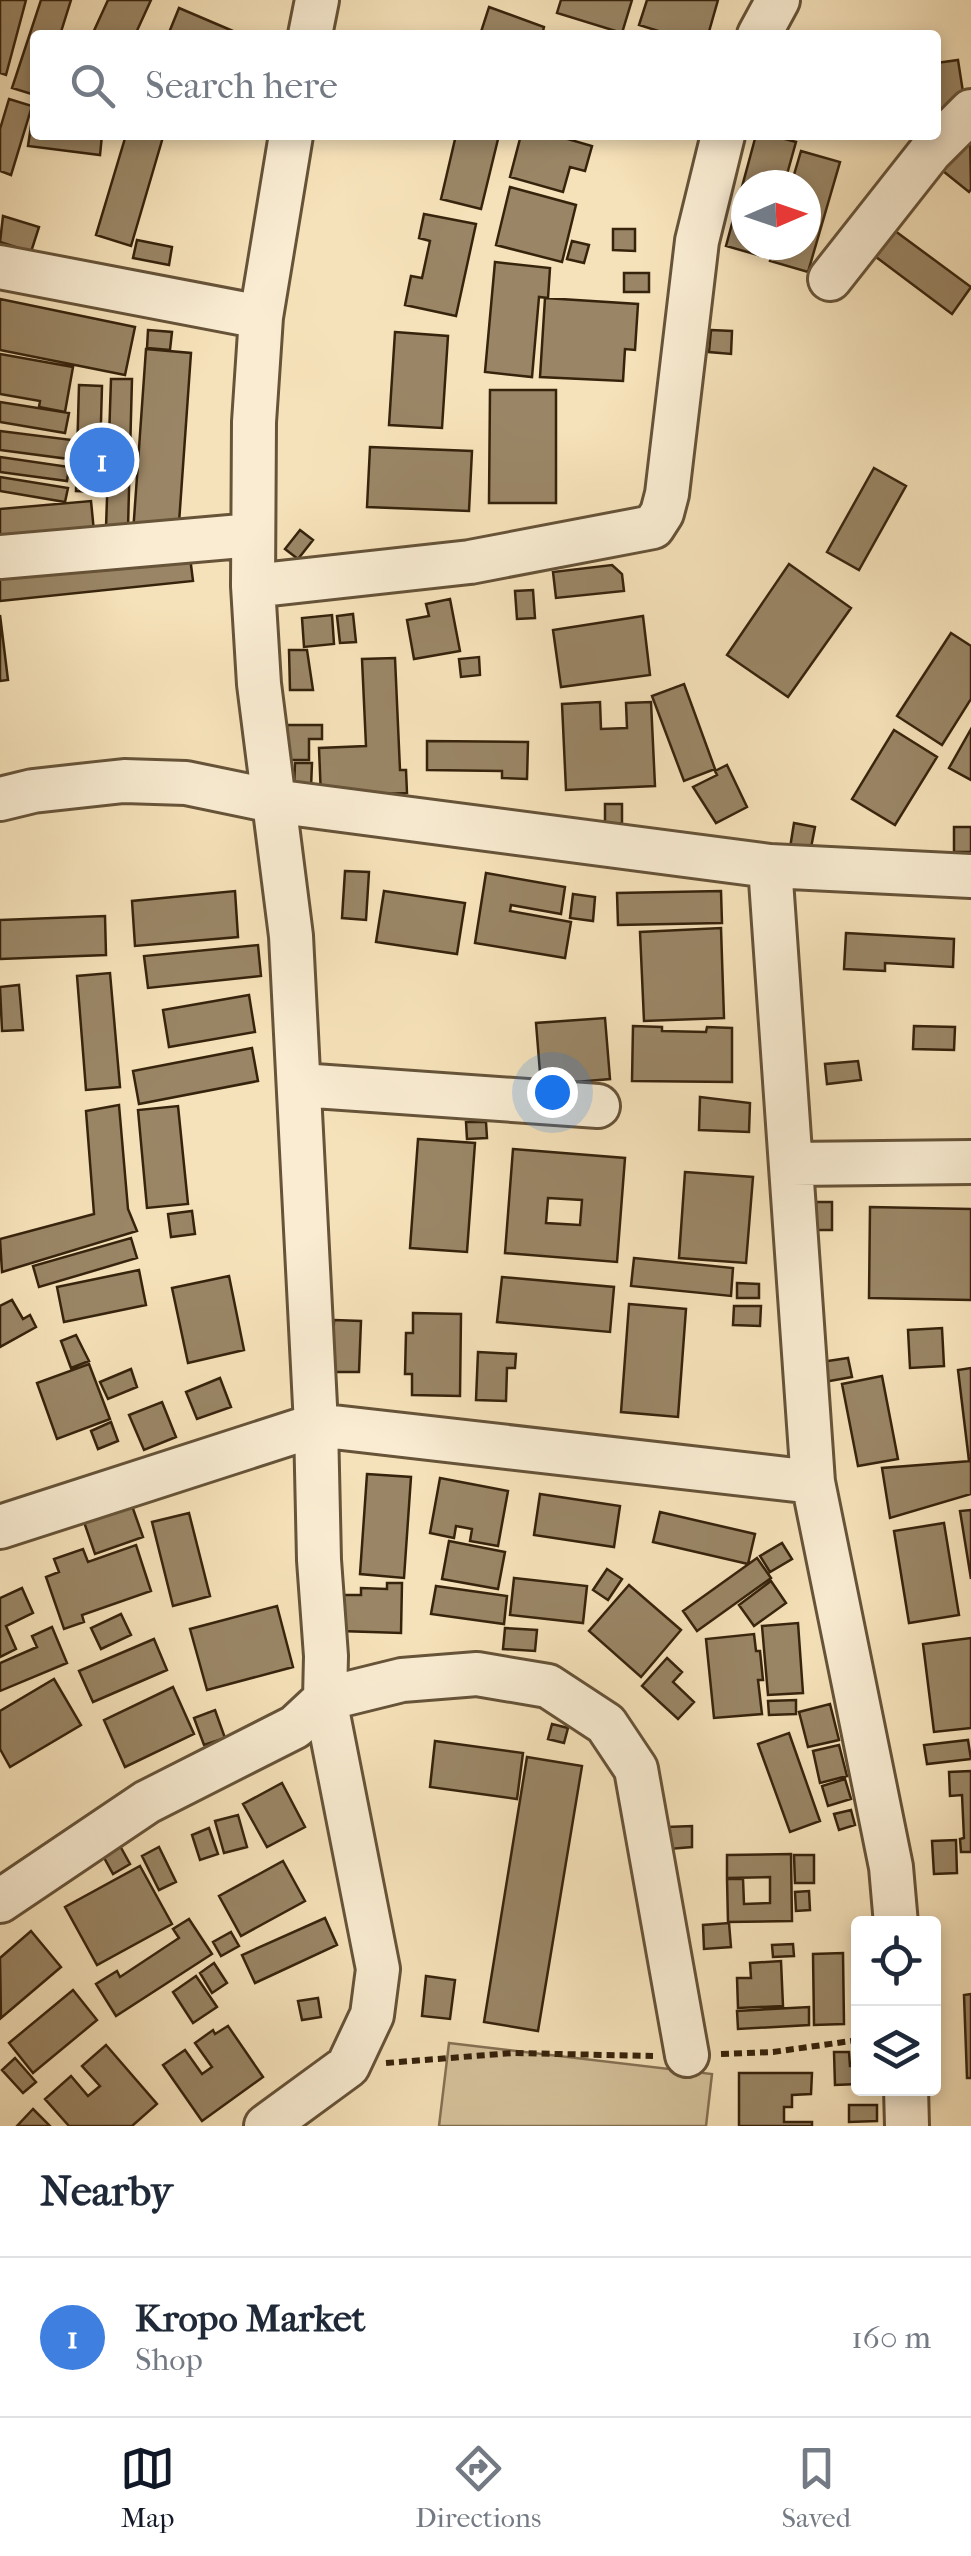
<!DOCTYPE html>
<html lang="en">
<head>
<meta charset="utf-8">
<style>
  :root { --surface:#fff; --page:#f6f6f7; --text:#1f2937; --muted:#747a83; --line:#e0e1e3; --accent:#111827 }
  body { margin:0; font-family:"IM FELL French Canon",serif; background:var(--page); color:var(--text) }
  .controls { position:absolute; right:30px; bottom:30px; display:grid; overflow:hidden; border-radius:10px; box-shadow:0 5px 15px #0003 }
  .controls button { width:90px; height:90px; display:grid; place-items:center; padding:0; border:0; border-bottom:2px solid var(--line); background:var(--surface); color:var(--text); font:50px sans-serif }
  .compass { position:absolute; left:731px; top:170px; width:90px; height:90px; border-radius:50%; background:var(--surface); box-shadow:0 5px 15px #0003; rotate:88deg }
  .you { position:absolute; left:552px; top:1092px; width:35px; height:35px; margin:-25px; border:8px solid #fff; border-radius:50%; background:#1a73e8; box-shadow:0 0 0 15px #1a73e833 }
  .badge { display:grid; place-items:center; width:65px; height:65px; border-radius:50%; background:var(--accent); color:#fff; font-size:32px; font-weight:700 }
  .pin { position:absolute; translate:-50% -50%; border:5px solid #fff; box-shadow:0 2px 10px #0006 }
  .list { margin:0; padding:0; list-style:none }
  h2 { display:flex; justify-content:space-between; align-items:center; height:130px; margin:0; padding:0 40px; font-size:42px }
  h2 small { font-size:32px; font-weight:400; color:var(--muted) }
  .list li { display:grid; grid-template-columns:65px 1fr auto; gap:30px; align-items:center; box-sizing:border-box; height:160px; padding:0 40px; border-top:2px solid var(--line) }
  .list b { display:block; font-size:38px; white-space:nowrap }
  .list p { margin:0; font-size:32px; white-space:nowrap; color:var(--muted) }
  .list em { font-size:32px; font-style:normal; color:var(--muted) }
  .icon { flex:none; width:55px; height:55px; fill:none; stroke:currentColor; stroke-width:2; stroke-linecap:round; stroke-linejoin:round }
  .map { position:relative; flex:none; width:971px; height:2126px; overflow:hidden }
  .search { position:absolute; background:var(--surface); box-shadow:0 5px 15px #0003; left:30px; right:30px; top:30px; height:110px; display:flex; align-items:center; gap:25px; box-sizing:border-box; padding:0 35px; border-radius:10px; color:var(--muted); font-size:38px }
  .sheet { height:290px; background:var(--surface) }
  nav { display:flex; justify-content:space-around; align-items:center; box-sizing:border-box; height:140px; border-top:2px solid var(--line); background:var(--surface); font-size:28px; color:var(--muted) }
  nav a { display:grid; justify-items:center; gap:5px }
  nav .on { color:var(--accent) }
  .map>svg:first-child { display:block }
  .green { fill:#d5c29c; stroke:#867254; stroke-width:2.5 }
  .building { fill:#9a8666; stroke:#36230c; stroke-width:2.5; fill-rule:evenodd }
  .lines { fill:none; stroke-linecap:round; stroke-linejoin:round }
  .minor-casing { stroke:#665338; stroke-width:48 }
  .path { stroke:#36230c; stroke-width:6; stroke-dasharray:8 5; stroke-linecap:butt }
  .minor { stroke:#f9ecd2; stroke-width:42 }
</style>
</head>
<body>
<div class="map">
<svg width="971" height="2126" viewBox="0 0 971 2126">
  <rect width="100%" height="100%" fill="#f6e2ba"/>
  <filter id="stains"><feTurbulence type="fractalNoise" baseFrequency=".002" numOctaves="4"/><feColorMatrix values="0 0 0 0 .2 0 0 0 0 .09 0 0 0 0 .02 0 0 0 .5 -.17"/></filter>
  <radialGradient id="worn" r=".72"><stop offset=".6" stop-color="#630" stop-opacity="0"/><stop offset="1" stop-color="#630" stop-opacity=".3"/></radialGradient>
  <path class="green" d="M449 2043 712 2074 706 2126H439Z"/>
  <path class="building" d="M0 0H26L6 75 0 73Z
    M41 0H71L60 35H35V95L12 88Z
    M108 0H151L135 35H92Z
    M561 0H632L622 33 557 13Z
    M647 0H718L708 35H671L639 25Z
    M489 7 544 27 542 35H480Z
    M179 8 240 34 239 35H168Z
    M958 60 963 92 936 120V63Z
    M9 99 32 106 11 175 0 171V129Z
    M34 106 35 135H102L100 155 28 146Z
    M126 135 163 137 131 246 96 235Z
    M456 135H499L481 209 441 199Z
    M521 135H554L592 146 585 171 570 167 563 192 510 177Z
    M756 135H770L796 142 784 185H746V245H768L765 257 726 246Z
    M970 135 971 189 969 192 943 171Z
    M801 151 840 162 808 272 770 261 774 245H806V185H791Z
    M510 187 576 205 562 262 496 245Z
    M424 214 476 224 456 316 405 305 411 276 422 278 430 241 419 238Z
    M3 216 39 227 31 252 0 242Z
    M887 225 971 287 952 314 868 251Z
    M613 229H635V251L613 250Z
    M137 240 172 247 169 265 133 258Z
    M572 241 589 245 584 263 567 259Z
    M495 262 550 268 548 298 539 297 532 377 485 372Z
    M624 273H649V292H624Z
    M545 298 638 304 635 350 625 349 623 381 540 377Z
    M0 299 135 327 125 375 0 350Z
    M148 330 172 332 170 350 147 348Z
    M711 330 732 331 731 354 709 352Z
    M395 332 448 336 442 428 389 425Z
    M146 349 191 353 178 537 133 533Z
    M0 354 73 367 65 412 39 407 40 401 0 394Z
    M111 379H132L128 528H106Z
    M79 385 102 386 99 492 76 491Z
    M490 390H556V503H489Z
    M0 402 69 413 65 433 0 422Z
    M0 431 72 440 69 459 0 450Z
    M370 447 472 451 469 511 367 507Z
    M0 457 69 467 67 481 0 472Z
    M874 468 906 486 859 570 827 552Z
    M0 477 68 488 65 502 0 491Z
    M91 501 95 542 0 549V509Z
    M300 530 313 540 298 559 285 549Z
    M190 557 193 581 0 601V576Z
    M789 564 851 608 788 697 727 655Z
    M612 565 622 574 624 591 556 598 553 572Z
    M533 590 535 618 517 619 515 591Z
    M450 599 460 651 414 659 407 620 429 616 426 604Z
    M353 614 356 642 340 643 337 616Z
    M0 615 8 680 0 681Z
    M332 615 334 644 304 647 302 618Z
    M643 616 650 675 561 687 553 630Z
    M951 633 971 646V699L942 745 897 716Z
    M289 650H307L313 690H290Z
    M479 657 480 675 461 677 459 659Z
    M395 658 400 770H406L407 793 321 797 319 748 366 746 362 659Z
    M684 684 715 769 684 781 652 696Z
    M600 702 601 729 627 728 626 703 651 702 655 786 566 790 562 704Z
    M287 725H322V739H309V760H287Z
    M971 729V780L949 768Z
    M894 730 937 757 895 825 852 799Z
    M427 741 528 742 527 779 502 778V771L427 770Z
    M295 763H312L311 788H294Z
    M727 765 747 807 716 823 693 787 717 775 715 771Z
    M605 804H622V823L605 824Z
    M794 823 815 827 809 858 789 854Z
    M954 827H971V852H954Z
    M345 871 369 872 366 920 342 918Z
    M486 873 565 887 561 914 511 905 510 911 571 922 565 958 475 943Z
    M235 891 238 937 135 946 132 901Z
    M384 891 465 903 457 954 376 942Z
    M721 891 722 923 618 925 617 893Z
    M573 894 595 897 593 921 570 918Z
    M105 916 106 955 0 959V920Z
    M721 928 724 1018 644 1021 640 932Z
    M846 933 954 939 953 967 885 963V971L844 969Z
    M258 945 261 976 148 988 144 956Z
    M110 973 120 1087 86 1090 77 976Z
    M19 985 23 1030 2 1031 0 987Z
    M249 995 255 1032 169 1047 163 1010Z
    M605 1018 610 1079 541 1085 536 1023Z
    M633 1026 662 1027V1031L706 1032 707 1027 732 1028V1082L632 1081Z
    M914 1026 955 1027 954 1050 913 1049Z
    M252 1048 258 1081 139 1104 133 1071Z
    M858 1061 861 1080 827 1084 825 1064Z
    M700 1097 750 1103 749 1132 699 1130Z
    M119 1105 128 1209 137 1231 2 1272 0 1239 94 1214 86 1111Z
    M178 1106 188 1204 147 1208 138 1110Z
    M466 1122H486L487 1138 467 1139Z
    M418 1139 475 1143 467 1252 410 1248Z
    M513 1149 625 1158 617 1262 505 1253ZM548 1198 582 1200 580 1225 546 1223Z
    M685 1172 753 1177 746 1263 679 1258Z
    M816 1202H832V1230H817Z
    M870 1207 971 1209V1300L869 1298Z
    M192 1211 195 1234 171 1237 168 1214Z
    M131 1238 137 1258 39 1287 33 1266Z
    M634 1258 733 1268 731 1296 631 1286Z
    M139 1270 146 1305 64 1322 57 1287Z
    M229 1276 244 1350 188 1363 172 1288Z
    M502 1277 614 1287 610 1332 497 1322Z
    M737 1283 759 1284V1298H737Z
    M12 1300 23 1319 30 1315 36 1327 0 1347V1306Z
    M629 1304 686 1309 678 1417 621 1412Z
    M734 1306H761L760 1326 733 1325Z
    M413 1313 461 1314 460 1396 412 1395V1374H405L406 1333H413Z
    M334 1320 361 1321 359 1372H332Z
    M942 1328 944 1366 910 1368 908 1330Z
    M76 1335 89 1361 71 1368 61 1341Z
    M478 1352 516 1354 515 1368H507L506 1401 476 1400Z
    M848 1358 852 1377 824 1382 821 1362Z
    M89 1364 110 1419 57 1439 37 1383Z
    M971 1368V1461H969L958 1370Z
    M131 1369 137 1387 108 1399 100 1382Z
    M882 1376 898 1459 858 1466 842 1384Z
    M220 1378 231 1407 197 1419 186 1392Z
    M162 1402 176 1437 144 1450 129 1415Z
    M111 1422 118 1441 98 1449 91 1431Z
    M971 1461V1494L890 1518 882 1468Z
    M367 1474 411 1477 404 1578 360 1574Z
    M440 1478 508 1491 498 1546 470 1541 472 1529 456 1526 454 1538 430 1533Z
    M540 1494 620 1506 614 1547 534 1535Z
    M131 1503 143 1537 95 1554 83 1519Z
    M971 1510V1579L960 1511Z
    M660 1512 755 1534 748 1564 653 1542Z
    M189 1513 210 1596 173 1606 152 1522Z
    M944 1523 959 1615 909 1623 894 1531Z
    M449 1541 505 1552 498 1589 442 1579Z
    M782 1543 792 1559 770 1572 760 1556Z
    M136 1545 151 1591 82 1615 84 1622 64 1629 46 1577 59 1572 54 1559 83 1549 88 1562Z
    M757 1558 771 1578 697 1631 683 1611Z
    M607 1569 622 1579 608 1600 593 1590Z
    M514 1578 587 1586 583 1623 510 1615Z
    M771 1581 786 1603 754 1626 739 1605Z
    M387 1583H402L401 1633 340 1631 341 1595H361V1588L387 1589Z
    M629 1585 681 1630 641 1677 589 1631Z
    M436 1586 507 1596 504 1624 431 1614Z
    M22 1588 33 1613 6 1626 16 1649 0 1657V1598Z
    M277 1606 293 1667 207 1690 190 1629Z
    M121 1614 131 1635 101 1649 91 1628Z
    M798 1623 803 1693 768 1695 762 1626Z
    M52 1627 67 1663 0 1691V1663L37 1647 32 1636Z
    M505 1628 537 1630 535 1651 503 1649Z
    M754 1634 756 1651H760L763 1680H758L762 1714 714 1718 706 1639Z
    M971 1638V1728L934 1732 923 1644Z
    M154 1639 167 1670 93 1702 79 1671Z
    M667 1658 682 1672 673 1682 694 1702 678 1719 642 1686Z
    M54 1679 81 1725 10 1767 0 1749V1711Z
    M173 1687 194 1734 125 1767 104 1720Z
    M796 1700V1714L769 1715 768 1701Z
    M830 1704 839 1740 808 1747 799 1712Z
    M215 1710 225 1738 204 1745 194 1718Z
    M552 1724 568 1728 564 1743 548 1739Z
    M789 1733 820 1821 790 1832 758 1744Z
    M968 1740 971 1759 927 1764 924 1745Z
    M435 1741 523 1753 517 1799 430 1787Z
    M839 1745 847 1776 820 1783 813 1751Z
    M527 1757 582 1766 538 2031 484 2022Z
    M971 1771V1852H961L960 1839 964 1838 962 1795 950 1796 949 1772Z
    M845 1779 851 1799 828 1806 822 1786Z
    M282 1783 305 1827 267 1847 243 1804Z
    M851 1810 855 1825 839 1830 834 1814Z
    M238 1815 247 1847 224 1853 215 1821Z
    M692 1826V1847L669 1849 667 1827Z
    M209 1828 218 1854 200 1860 192 1835Z
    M956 1840 957 1873 934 1874 932 1841Z
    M119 1844 130 1864 113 1874 102 1854Z
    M159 1847 176 1882 159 1890 142 1856Z
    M791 1854 792 1921 728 1922 727 1879H743L744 1904 770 1903V1877L727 1878V1855Z
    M794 1855H814V1883H795Z
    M283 1861 305 1901 241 1936 219 1896Z
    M140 1866 172 1924 97 1965 65 1907Z
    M809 1891 810 1910 796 1911 795 1892Z
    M325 1918 337 1945 255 1983 242 1955Z
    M189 1919 212 1954 116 2016 96 1984 117 1971 120 1977 179 1938 173 1929Z
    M729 1923 731 1947 704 1949 703 1925Z
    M31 1931 61 1967 1 2018 0 1958Z
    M231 1932 239 1946 221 1956 213 1942Z
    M793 1944 794 1956 773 1957 772 1945Z
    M843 1953 844 2024 814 2025 813 1954Z
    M781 1961 783 2006 738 2008 737 1978H751L750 1963Z
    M214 1963 227 1983 212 1993 200 1973Z
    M196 1976 217 2007 193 2023 173 1992Z
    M426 1976 455 1980 450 2019 422 2016Z
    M73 1990 97 2020 33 2073 9 2043Z
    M971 1994V2078H967L964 1995Z
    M318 1998 321 2017 302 2020 298 2001Z
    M809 2007V2025L738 2029 737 2011Z
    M228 2026 263 2077 202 2121 163 2065 185 2050 202 2074 212 2067 195 2043 213 2030 215 2034Z
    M106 2045 157 2104 132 2126H69L45 2099 71 2076 88 2096 100 2086 82 2066Z
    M834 2052H849L850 2066H858V2084L835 2085Z
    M15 2058 36 2082 23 2093 2 2070Z
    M739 2073H812L811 2094 792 2095V2107H784V2122H812V2126H739Z
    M849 2105H877V2121L849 2122Z
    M33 2109 50 2126H17Z"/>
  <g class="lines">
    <g class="minor-casing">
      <path id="minor" d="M310 35 317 0
        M759 35 778 0
        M0 267 261 317
        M830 279 930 152 971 111
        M0 557 253 535
        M253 586 470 562 653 527 662 513 667 494 697 241 723 135
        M0 799 33 791 124 781 186 783 273 801 770 866 971 876
        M770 866 813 1482 891 1867 896 1924
        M300 1085 598 1106
        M792 1164 971 1162
        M0 1527 316 1425 813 1482
        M0 1901 147 1802 295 1727 325 1699 402 1680 477 1674 548 1686 606 1724 636 1769 687 2055
        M906 2088 907 2126
        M266 2126 348 2066 372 2015 378 1969 325 1699 326 1656 319 1560 316 1425 291 936 259 684 253 586 254 422 261 317 291 135"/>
    </g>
    <path class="path" d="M721 2054 773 2052 858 2040
      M386 2063 513 2053 653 2056"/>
    <use href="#minor" class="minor"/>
  </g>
  <rect width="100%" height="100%" filter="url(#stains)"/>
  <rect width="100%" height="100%" fill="url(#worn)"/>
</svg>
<div class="controls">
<button><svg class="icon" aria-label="locate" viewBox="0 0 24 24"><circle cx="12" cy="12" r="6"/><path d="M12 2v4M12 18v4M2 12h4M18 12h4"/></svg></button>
<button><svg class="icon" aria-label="layers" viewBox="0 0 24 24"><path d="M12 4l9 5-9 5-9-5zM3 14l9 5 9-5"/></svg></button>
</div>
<svg class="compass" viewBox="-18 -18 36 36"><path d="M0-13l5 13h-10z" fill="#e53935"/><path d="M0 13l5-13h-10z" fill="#747a83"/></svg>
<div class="you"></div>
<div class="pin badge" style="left:102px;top:460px;background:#3f7fe0">1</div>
<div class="search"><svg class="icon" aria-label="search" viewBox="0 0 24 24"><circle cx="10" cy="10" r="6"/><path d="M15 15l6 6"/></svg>Search here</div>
</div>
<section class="sheet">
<h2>Nearby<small></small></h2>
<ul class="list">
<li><span class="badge" style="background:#3f7fe0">1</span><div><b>Kropo Market</b><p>Shop</p></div><em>160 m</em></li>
</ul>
</section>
<nav>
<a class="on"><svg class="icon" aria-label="map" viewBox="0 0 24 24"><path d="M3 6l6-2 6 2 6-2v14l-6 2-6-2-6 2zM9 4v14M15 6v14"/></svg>Map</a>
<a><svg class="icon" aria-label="directions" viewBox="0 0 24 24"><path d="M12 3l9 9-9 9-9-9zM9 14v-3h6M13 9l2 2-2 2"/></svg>Directions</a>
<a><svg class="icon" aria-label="saved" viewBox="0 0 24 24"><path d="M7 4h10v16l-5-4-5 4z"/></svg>Saved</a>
</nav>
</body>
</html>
